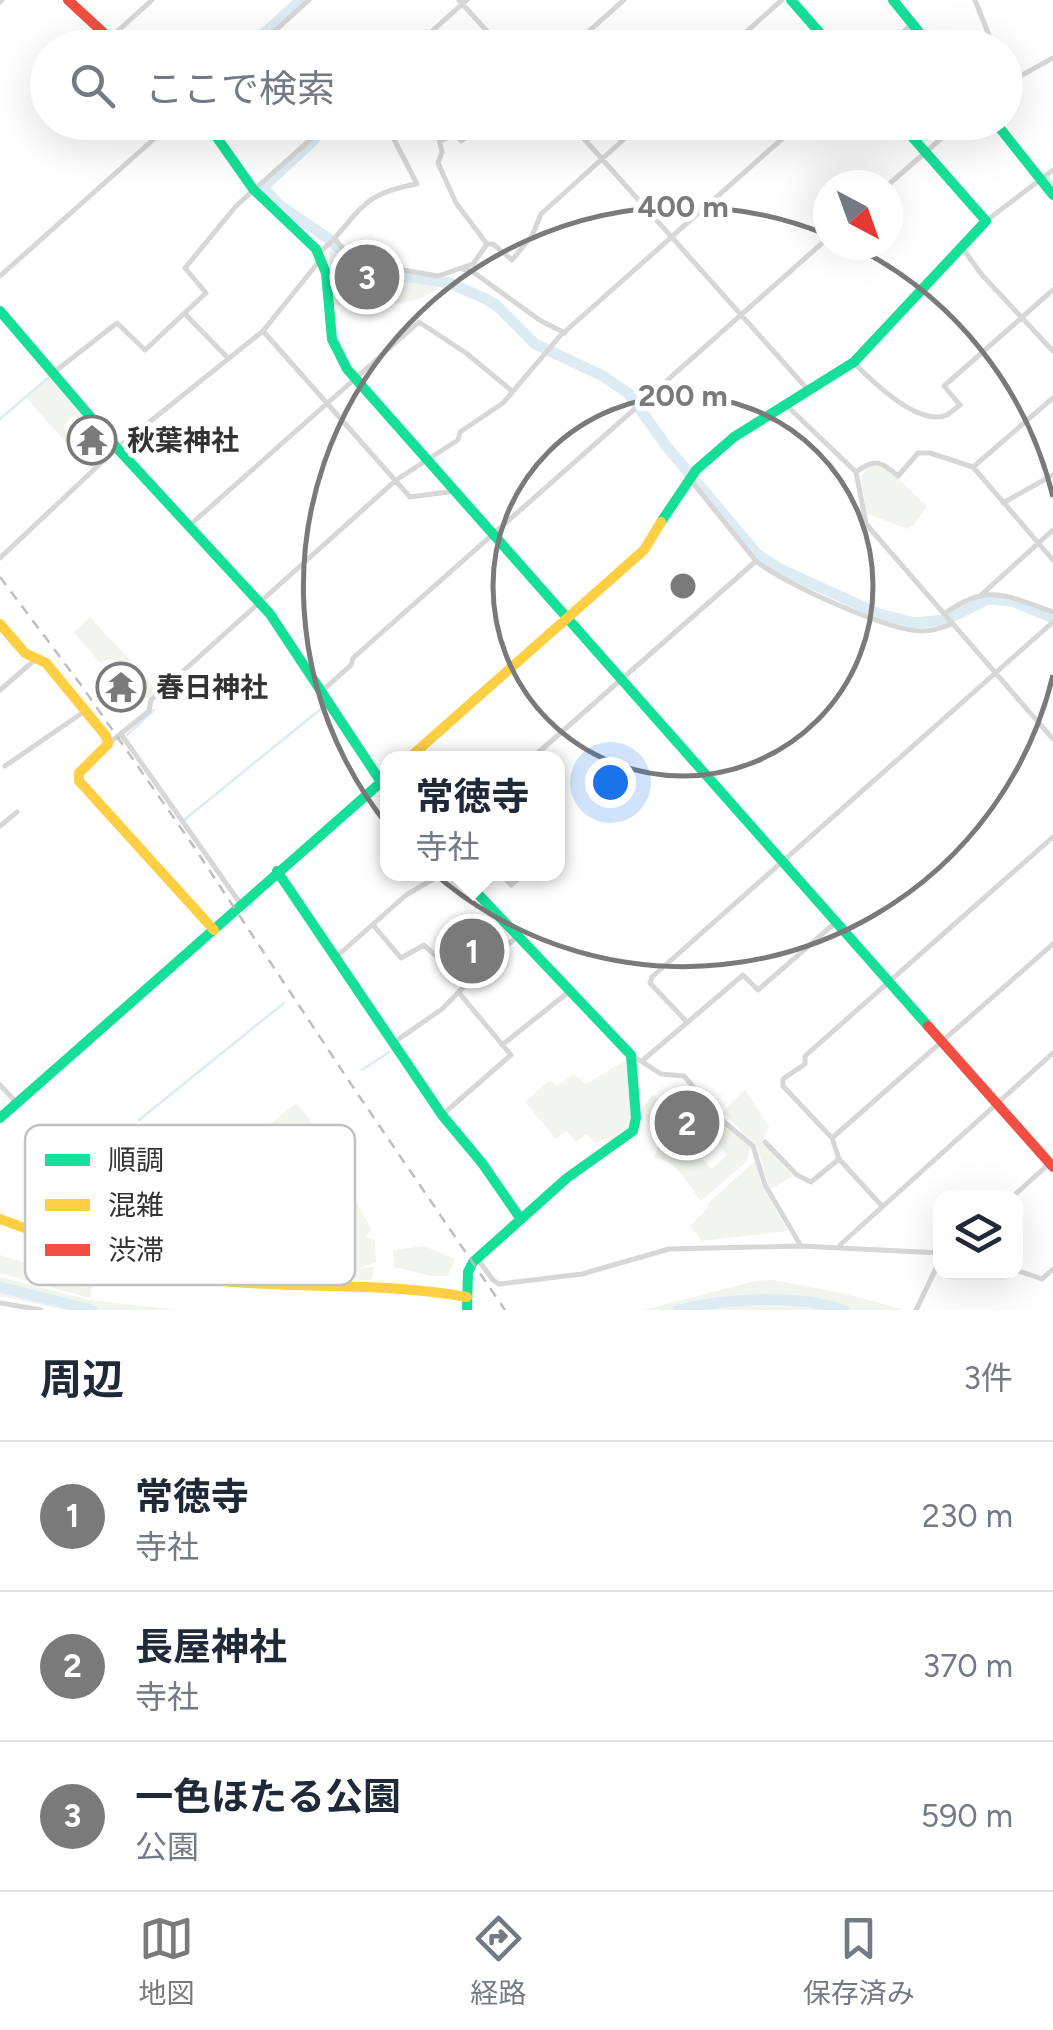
<!DOCTYPE html>
<html lang="ja">
<head>
<meta charset="utf-8">
<style>
  :root { --surface:#fff; --page:#f2f2f3; --text:#1f2937; --muted:#747a83; --line:#e0e1e3; --accent:#7a7a7a }
  body { margin:0; font-family:Figtree,"Noto Sans JP",sans-serif; background:var(--page); color:var(--text) }
  .controls { position:absolute; right:30px; bottom:30px; display:grid; overflow:hidden; border-radius:20px; box-shadow:0 10px 40px #0002 }
  .controls button { width:90px; height:90px; display:grid; place-items:center; padding:0; border:0; border-bottom:2px solid var(--line); background:var(--surface); color:var(--text); font:50px sans-serif }
  .compass { position:absolute; left:813px; top:170px; width:90px; height:90px; border-radius:50%; background:var(--surface); box-shadow:0 10px 40px #0002; rotate:139deg }
  .you { position:absolute; left:610px; top:782px; width:35px; height:35px; margin:-25px; border:8px solid #fff; border-radius:50%; background:#1a73e8; box-shadow:0 0 0 15px #1a73e833 }
  .badge { display:grid; place-items:center; width:65px; height:65px; border-radius:50%; background:var(--accent); color:#fff; font-size:32px; font-weight:700 }
  .pin { position:absolute; translate:-50% -50%; border:5px solid #fff; box-shadow:0 2px 10px #0006 }
  .popup { position:absolute; left:380px; top:751px; width:185px; height:130px; box-sizing:border-box; display:grid; place-content:center; border-radius:20px; background:var(--surface); filter:drop-shadow(0 2px 8px #0005); font-size:32px; white-space:nowrap; color:var(--muted) }
  .popup b { font-size:38px; color:var(--text) }
  .popup::after { content:''; position:absolute; left:50%; top:100%; margin-left:-20px; border:20px solid transparent; border-top-color:var(--surface) }
  .list { margin:0; padding:0; list-style:none }
  h2 { display:flex; justify-content:space-between; align-items:center; height:130px; margin:0; padding:0 40px; font-size:42px }
  h2 small { font-size:32px; font-weight:400; color:var(--muted) }
  .list li { display:grid; grid-template-columns:65px 1fr auto; gap:30px; align-items:center; box-sizing:border-box; height:150px; padding:0 40px; border-top:2px solid var(--line) }
  .list b { display:block; font-size:38px; white-space:nowrap }
  .list p { margin:0; font-size:32px; white-space:nowrap; color:var(--muted) }
  .list em { font-size:32px; font-style:normal; color:var(--muted) }
  .icon { flex:none; width:55px; height:55px; fill:none; stroke:currentColor; stroke-width:2; stroke-linecap:round; stroke-linejoin:round }
  .map { position:relative; flex:none; width:1053px; height:1310px; overflow:hidden }
  .search { position:absolute; background:var(--surface); box-shadow:0 10px 40px #0002; left:30px; right:30px; top:30px; height:110px; display:flex; align-items:center; gap:25px; box-sizing:border-box; padding:0 35px; border-radius:55px; color:var(--muted); font-size:38px }
  .sheet { height:580px; background:var(--surface) }
  nav { display:flex; justify-content:space-around; align-items:center; box-sizing:border-box; height:140px; border-top:2px solid var(--line); background:var(--surface); font-size:28px; color:var(--muted) }
  nav a { display:grid; justify-items:center; gap:5px }
  nav .on { color:var(--accent) }
  .map>svg:first-child { display:block }
  .green { fill:#f1f5ed }
  .lines { fill:none; stroke-linecap:round; stroke-linejoin:round }
  .stream { stroke:#ddebf3; stroke-width:2.5 }
  .river { stroke:#ddebf3; stroke-width:11 }
  .street { stroke:#d7d7d7; stroke-width:5 }
  .fast { stroke:#16e098; stroke-width:10 }
  .slow { stroke:#ffcf43; stroke-width:10 }
  .jam { stroke:#f24e42; stroke-width:10 }
  .rail { stroke:#bebebe; stroke-width:2.5; stroke-dasharray:10 8; stroke-linecap:butt }
  .ring { fill:none; stroke:#7a7a7a; stroke-width:5 }
  .labels { text-anchor:middle; stroke-width:10; stroke-linejoin:round; paint-order:stroke }
  .poi-label { font-size:28px; font-weight:bold; fill:#333; stroke:#fff; text-anchor:start }
  .key { fill:#fff; stroke:#c2c2c2; stroke-width:2.5 }
  .key-label { font-size:28px; fill:#333 }
  .centre { fill:#7a7a7a; stroke:#fff; stroke-width:5 }
  .ring-label { font-size:30px; text-anchor:middle; font-weight:bold; fill:#7a7a7a; stroke:#fff; stroke-width:10; stroke-linejoin:round; paint-order:stroke }
</style>
</head>
<body>
<div class="map">
<svg width="1053" height="1310" viewBox="0 0 1053 1310">
  <rect width="100%" height="100%" fill="#fff"/>
  <path class="green" d="M329 250 383 276 420 278 436 284 438 288C413 310 365 303 333 305Z
    M51 377 85 417 80 422 74 415 63 426 97 464 91 470 26 398Z
    M872 464 883 465 927 506 914 525 907 529 866 513 861 476Z
    M90 617 158 691 147 700 109 659 101 664 74 632Z
    M626 1060 634 1104 632 1125 612 1146 605 1138 596 1144 586 1134 576 1142 566 1131 556 1139 525 1102 550 1080 557 1086 574 1074 586 1084Z
    M745 1090 769 1127 762 1141 793 1176 770 1189 757 1147 723 1112Z
    M695 1092 726 1127 750 1147 747 1161 701 1201C688 1185 676 1158 654 1158L660 1142 640 1110 653 1094 663 1104 654 1119 670 1147 674 1144 680 1151 688 1145 712 1169 727 1155 705 1127 699 1106 691 1096Z
    M296 1103 327 1141 320 1148 353 1191 351 1193 372 1230 365 1236 375 1240 376 1262 359 1268 374 1267 372 1280 209 1276 122 1255 121 1246Z
    M755 1161 762 1185 788 1231 702 1241 690 1226 708 1208V1203Z
    M424 1246 455 1259 448 1276H432L394 1267 393 1250Z
    M0 1255 93 1285 90 1298 0 1273Z
    M0 1277 89 1300 178 1310H65L0 1296Z
    M773 1280 847 1294 904 1310H644L755 1281Z"/>
  <g class="lines">
    <path class="stream" d="M1048 177 1053 184
      M0 419 48 378
      M127 735 154 710
      M184 820 322 708
      M245 912 259 894 322 840
      M362 1070 389 1052
      M139 1120 284 1003"/>
    <path class="river" d="M248 48 301 0
      M299 122 314 140 263 187 278 204 329 239 349 259 378 272 449 283 486 299 496 305 535 344 603 376 629 394 667 447 758 555 780 569 879 614 915 623 945 620 988 599 1012 601 1053 618
      M0 1287 92 1310
      M678 1310C730 1298 793 1294 844 1310"/>
    <path class="street" d="M459 0 502 48
      M975 0 994 48
      M0 2 2 0
      M109 39 152 0
      M256 48 309 0
      M413 48 467 0
      M570 48 624 0
      M728 48 782 0
      M885 48 912 24
      M1006 84 1053 58
      M435 122 442 152 438 163 456 203 487 244H493L512 260 532 236 541 214 643 122
      M569 122 809 391
      M440 141 457 134 461 141 486 122
      M888 185 960 122
      M986 221 1053 170
      M336 240 343 249 369 264 438 276 473 264 487 244
      M963 249 982 275 1053 351
      M318 254C360 218 353 195 417 184L385 122
      M463 269 473 272 541 321 565 333
      M0 276 173 122
      M186 315 228 358
      M263 331 410 497 455 491
      M854 363C873 382 910 418 938 417 948 417 953 410 960 405L944 386 1053 290
      M53 373 117 323 145 350 206 293 185 268 237 205 330 122
      M786 405 856 472 866 524 1053 739
      M973 467 1053 398
      M856 472C875 458 881 461 898 476L918 453H930L973 467 1053 560
      M689 478 756 561C783 583 888 631 922 631 933 631 942 628 952 624
      M1003 503 1053 475
      M190 525 419 322 466 353 512 391
      M0 558 117 448 263 331 321 259
      M981 595 1053 530
      M944 614C988 581 1009 597 1053 612
      M0 690 36 659
      M322 691 351 665 353 658 828 238
      M121 734 240 903
      M108 744 149 711 151 700 396 480 458 440 460 432 503 403 560 336 801 122
      M532 758 756 561
      M5 766 85 711
      M0 826 17 812
      M501 874 511 885 524 874
      M374 926 401 958 424 945 467 985
      M336 957 406 895 442 874
      M686 1021 650 983 652 977 1053 622
      M393 1043 442 1009 496 954 517 937
      M502 1045 570 991
      M633 1056 661 1074 684 1076 724 1122 753 1146 765 1185 801 1246
      M642 1061 743 975 758 990 835 923
      M0 1085 17 1103
      M442 1115 511 1055 460 994
      M832 1138 1053 944
      M765 1142 797 1175 811 1182 839 1159
      M1011 1198 1050 1163
      M881 1205 839 1159 832 1138 783 1086V1079L805 1064V1056L1053 837
      M840 1245 1053 1053
      M477 1258 493 1280 499 1284 582 1274 669 1249 801 1246 940 1253
      M1016 1270 1042 1279 1053 1269
      M0 1303 41 1310
      M916 1310 940 1260"/>
    <path class="fast" d="M791 0 833 48
      M893 0 932 48
      M206 122 253 189 316 249 326 273 332 339 347 369 928 1026
      M995 122 1053 195
      M0 311 117 448 270 614 387 791
      M661 522 696 470 734 437 854 362 986 221 899 122
      M277 871 442 1115 482 1163 520 1218
      M459 874 631 1055 636 1118 633 1131 567 1178 473 1262 468 1272 467 1310
      M0 1118 387 777"/>
    <path class="slow" d="M0 624 25 653 46 663 106 736 108 744 79 773V781L214 930
      M409 758 644 550 661 522
      M0 1219C72 1246 145 1274 222 1281 304 1289 385 1282 467 1297"/>
    <path class="jam" d="M68 0 120 48
      M928 1026 1053 1167"/>
    <path class="rail" d="M0 577 81 685 190 841 355 1090 505 1310"/>
  </g>
  <g class="ring">
    <circle cx="683" cy="586" r="190"/>
    <path d="M1053 675A380 380 0 1 1 825 234M853 246A380 380 0 0 1 1053 497"/>
  </g>
  <defs>
    <g id="temple-ring" transform="scale(2.5)"><circle r="9.5" fill="#fff" stroke="#7a7a7a" stroke-width="1.5"/><path d="M0-6L5-2H3V0L6.5 2.5H4V6H1.5V3h-3V6H-4V2.5H-6.5L-3 0V-2H-5Z" fill="#7a7a7a"/></g>
  </defs>
  <g fill-rule="evenodd">
    <use href="#temple-ring" x="92" y="440"/>
    <use href="#temple-ring" x="121" y="687"/>
  </g>
  <g class="labels">
    <g class="poi-label">
      <text x="127" y="450">秋葉神社</text>
      <text x="156" y="697">春日神社</text>
    </g>
  </g>
  <rect x="25" y="1125" width="330" height="160" rx="15" class="key"/>
  <rect x="45" y="1154" width="45" height="12" fill="#16e098"/>
  <rect x="45" y="1199" width="45" height="12" fill="#ffcf43"/>
  <rect x="45" y="1244" width="45" height="12" fill="#f24e42"/>
  <g class="key-label">
    <text x="108" y="1170">順調</text>
    <text x="108" y="1215">混雑</text>
    <text x="108" y="1260">渋滞</text>
  </g>
  <circle cx="683" cy="586" r="15" class="centre"/>
  <g class="ring-label">
    <text x="683" y="217">400 m</text>
    <text x="683" y="406">200 m</text>
  </g>
</svg>
<div class="controls">
<button><svg class="icon" aria-label="layers" viewBox="0 0 24 24"><path d="M12 4l9 5-9 5-9-5zM3 14l9 5 9-5"/></svg></button>
</div>
<svg class="compass" viewBox="-18 -18 36 36"><path d="M0-13l5 13h-10z" fill="#e53935"/><path d="M0 13l5-13h-10z" fill="#747a83"/></svg>
<div class="you"></div>
<div class="pin badge" style="left:472px;top:951px">1</div>
<div class="popup"><b>常徳寺</b>寺社</div>
<div class="pin badge" style="left:687px;top:1123px">2</div>
<div class="pin badge" style="left:367px;top:277px">3</div>
<div class="search"><svg class="icon" aria-label="search" viewBox="0 0 24 24"><circle cx="10" cy="10" r="6"/><path d="M15 15l6 6"/></svg>ここで検索</div>
</div>
<section class="sheet">
<h2>周辺<small>3件</small></h2>
<ul class="list">
<li><span class="badge">1</span><div><b>常徳寺</b><p>寺社</p></div><em>230 m</em></li>
<li><span class="badge">2</span><div><b>長屋神社</b><p>寺社</p></div><em>370 m</em></li>
<li><span class="badge">3</span><div><b>一色ほたる公園</b><p>公園</p></div><em>590 m</em></li>
</ul>
</section>
<nav>
<a class="on"><svg class="icon" aria-label="map" viewBox="0 0 24 24"><path d="M3 6l6-2 6 2 6-2v14l-6 2-6-2-6 2zM9 4v14M15 6v14"/></svg>地図</a>
<a><svg class="icon" aria-label="directions" viewBox="0 0 24 24"><path d="M12 3l9 9-9 9-9-9zM9 14v-3h6M13 9l2 2-2 2"/></svg>経路</a>
<a><svg class="icon" aria-label="saved" viewBox="0 0 24 24"><path d="M7 4h10v16l-5-4-5 4z"/></svg>保存済み</a>
</nav>
</body>
</html>
